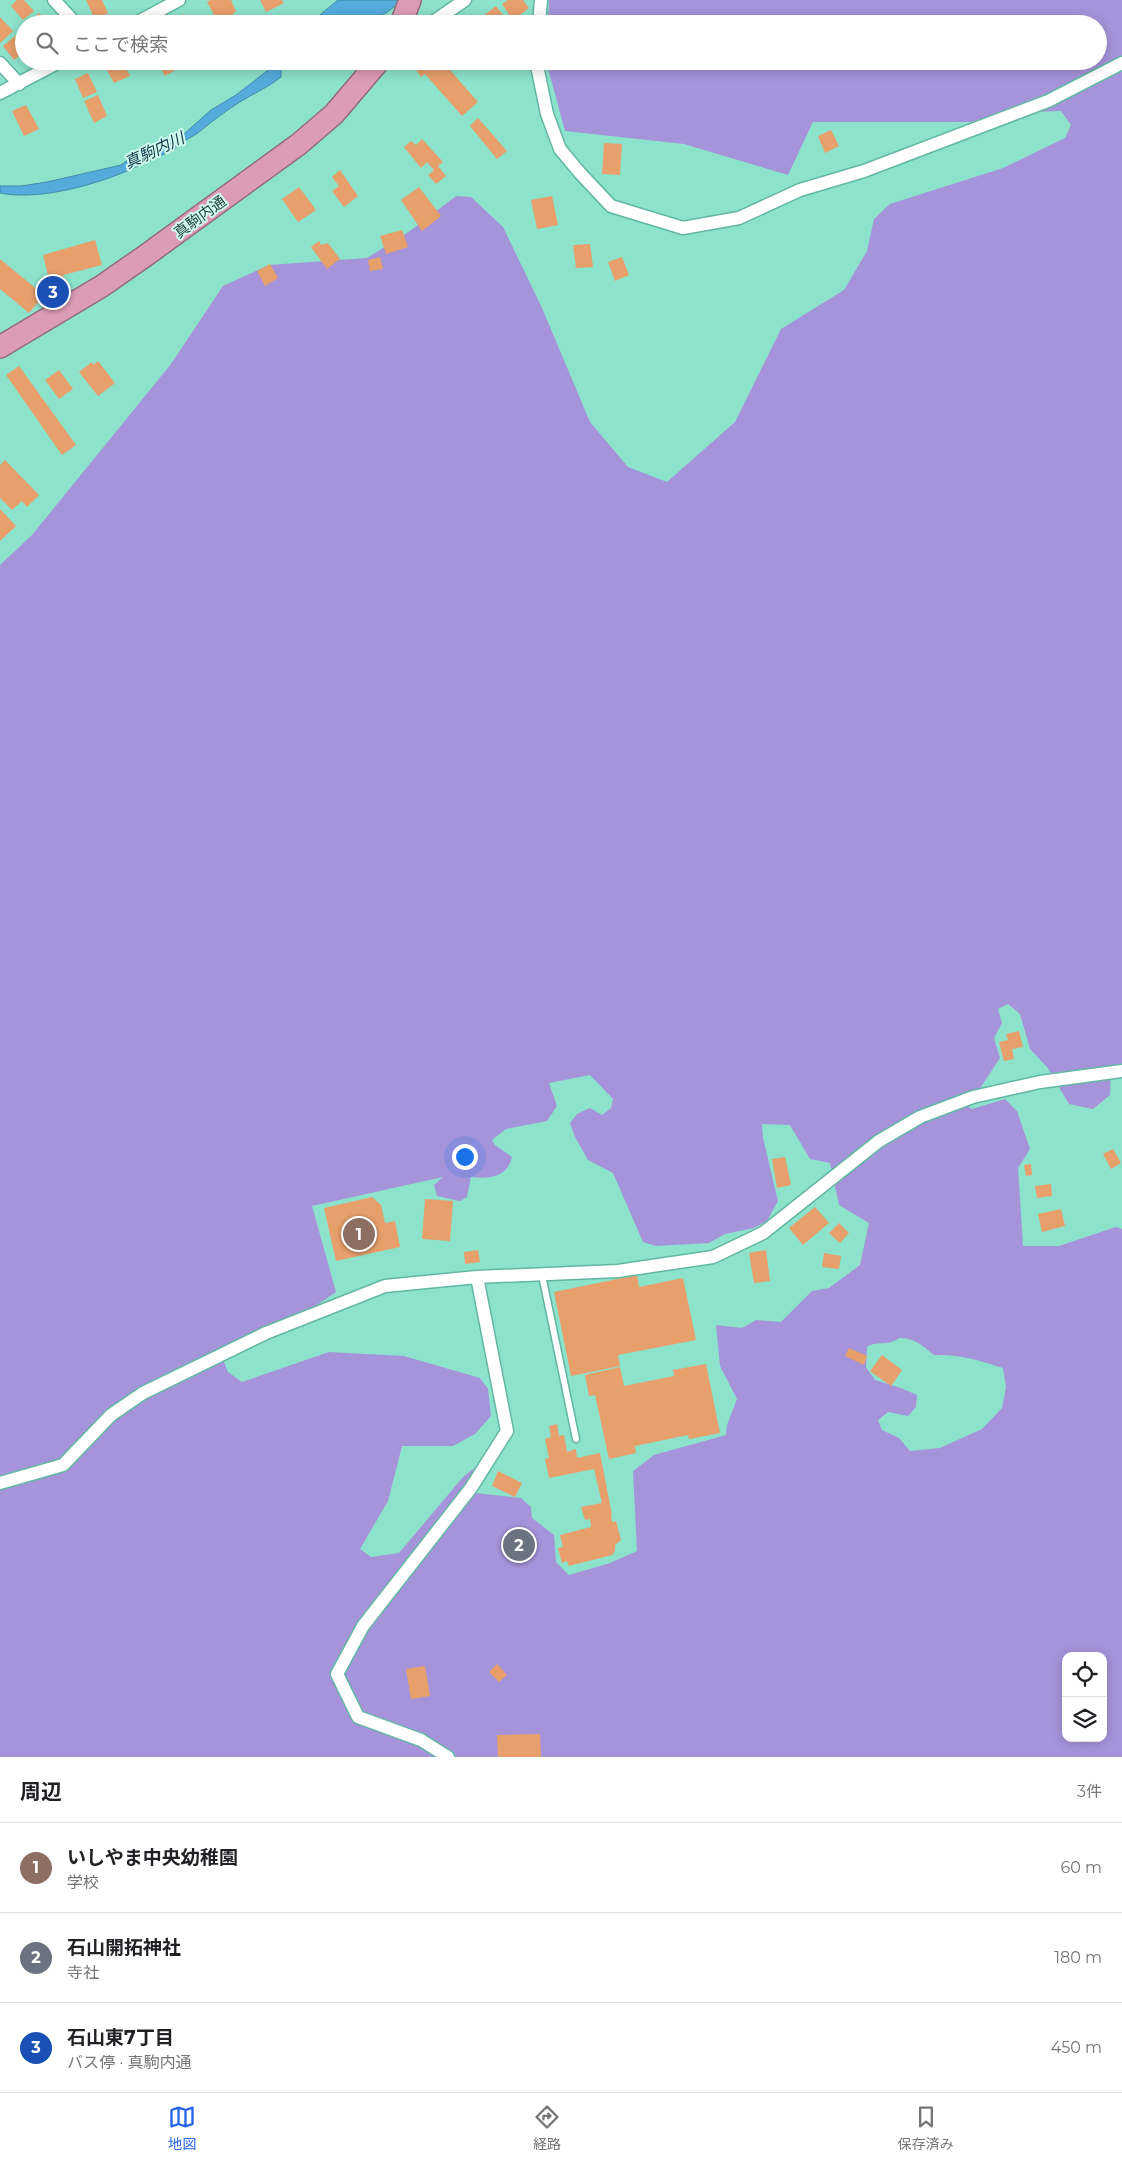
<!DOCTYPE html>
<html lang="ja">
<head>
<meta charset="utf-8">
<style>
  :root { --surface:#fff; --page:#f2f2f2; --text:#202124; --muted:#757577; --line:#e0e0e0; --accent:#2563eb }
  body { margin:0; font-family:Montserrat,"Noto Sans JP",sans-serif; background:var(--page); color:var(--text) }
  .controls { position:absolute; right:15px; bottom:15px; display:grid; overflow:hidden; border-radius:10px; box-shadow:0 2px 12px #0003 }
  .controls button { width:45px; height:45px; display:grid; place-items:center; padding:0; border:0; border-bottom:1px solid var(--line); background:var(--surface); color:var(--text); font:25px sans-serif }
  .you { position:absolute; left:464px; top:1156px; width:18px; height:18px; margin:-12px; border:4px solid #fff; border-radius:50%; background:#1a73e8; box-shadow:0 0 0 8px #1a73e833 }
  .badge { display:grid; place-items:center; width:32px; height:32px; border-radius:50%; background:var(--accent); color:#fff; font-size:16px; font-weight:700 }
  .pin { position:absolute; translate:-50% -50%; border:2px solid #fff; box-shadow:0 1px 5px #0006 }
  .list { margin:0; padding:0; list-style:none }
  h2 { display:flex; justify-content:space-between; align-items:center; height:65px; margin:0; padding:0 20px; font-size:21px }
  h2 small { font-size:16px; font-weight:400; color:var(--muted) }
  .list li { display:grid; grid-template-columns:32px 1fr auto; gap:15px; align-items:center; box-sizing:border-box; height:90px; padding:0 20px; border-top:1px solid var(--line) }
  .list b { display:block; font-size:19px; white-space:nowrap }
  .list p { margin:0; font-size:16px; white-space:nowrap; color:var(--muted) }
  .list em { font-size:16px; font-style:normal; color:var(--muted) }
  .icon { flex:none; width:28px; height:28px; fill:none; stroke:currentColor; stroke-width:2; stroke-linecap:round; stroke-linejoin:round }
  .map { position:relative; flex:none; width:1122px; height:1757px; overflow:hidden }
  .search { position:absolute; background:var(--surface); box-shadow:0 2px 12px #0003; left:15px; right:15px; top:15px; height:55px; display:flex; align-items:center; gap:12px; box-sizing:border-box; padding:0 18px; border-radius:28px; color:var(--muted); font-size:19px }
  .sheet { height:335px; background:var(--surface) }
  nav { display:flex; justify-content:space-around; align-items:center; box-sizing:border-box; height:70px; border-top:1px solid var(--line); background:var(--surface); font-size:14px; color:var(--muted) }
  nav a { display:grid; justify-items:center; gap:2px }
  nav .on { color:var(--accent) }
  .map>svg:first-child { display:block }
  .green { fill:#a694da; fill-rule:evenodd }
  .water { fill:#55acdc; stroke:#438baa }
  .building { fill:#e79f6b }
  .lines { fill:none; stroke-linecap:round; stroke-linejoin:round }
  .service-casing { stroke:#62b7a2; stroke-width:9 }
  .minor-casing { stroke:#62b7a2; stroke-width:15 }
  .trunk-casing { stroke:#936c7c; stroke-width:24 }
  .service { stroke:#fff; stroke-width:6 }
  .minor { stroke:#fff; stroke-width:12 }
  .trunk { stroke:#dc9cb4; stroke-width:21 }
  .labels { text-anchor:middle; stroke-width:4; stroke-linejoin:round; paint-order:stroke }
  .street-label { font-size:15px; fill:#1a3e35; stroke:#d0f9ed }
  .water-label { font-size:16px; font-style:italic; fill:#11374b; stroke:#d0f9ed }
</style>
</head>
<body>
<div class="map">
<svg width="1122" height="1757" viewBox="0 0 1122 1757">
  <rect width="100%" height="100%" fill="#8ce2cb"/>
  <path class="green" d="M549 0H1122V1064L1111 1066 1110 1095 1093 1109 1069 1104 1047 1067 1030 1049 1020 1014 1008 1004 998 1009 1002 1023 994 1038 1000 1058 979 1090 955 1098 972 1109 1005 1099 1017 1111 1030 1149 1018 1168 1023 1246H1059L1116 1227 1122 1229V1757H0V565L32 535 171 364 223 286 269 265 367 258 410 231 456 196 471 197 503 227 542 308 590 422 628 467 667 482 735 422 781 329 844 290 867 251 874 219 890 204 1003 168 1065 138 1071 125 1061 111 1027 112 972 122H813L788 175 684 144 565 131 546 61H1098V24H548ZM590 1075 613 1099 611 1108 602 1115 590 1108 577 1114 570 1123 575 1137 588 1160 613 1173 643 1242 656 1246 709 1243 725 1234 754 1228 767 1221 778 1201 763 1138 762 1124 790 1125 810 1159 830 1163 839 1205 869 1223 860 1265 829 1288 812 1291 781 1322 756 1320 742 1328 716 1325 720 1366 737 1399 727 1425 726 1435 654 1455 633 1471 637 1551 610 1563 569 1575 556 1562 554 1535 532 1518 531 1507 521 1498 475 1493 476 1467 463 1477 399 1553 371 1557 360 1549 388 1501 402 1446H453L475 1434 491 1416 488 1389 480 1378 404 1356 329 1352 242 1382 228 1372 219 1350 314 1307 336 1292 312 1206 443 1177 434 1185 437 1196 460 1201 467 1197 471 1177C489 1179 507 1178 512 1157L495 1145 492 1140 506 1129 547 1121 557 1106 549 1083ZM899 1338C914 1337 923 1346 934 1355 959 1354 979 1360 1003 1368L1006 1387 1002 1408 982 1429 940 1448 910 1451 899 1438 882 1430 878 1420 888 1412 908 1416 916 1407 917 1395 901 1388 875 1380 866 1367 867 1347C877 1340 887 1347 899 1338ZM1066 1656H1103V1738H1066Z"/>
  <path class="water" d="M338 0H403L386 13 362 23 350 16 338 24H309Z
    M280 61H294L281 69V77C271 85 261 90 250 96 232 106 215 119 199 132 190 139 180 141 174 150 154 157 137 168 117 175 83 188 35 200 0 193V186H21L47 182 121 165 136 154 184 134 211 110 236 95Z"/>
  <path class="building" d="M17 0H24L34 11 23 20 11 6Z
    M86 0H102L108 13 95 20Z
    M211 0H231L236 11 232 15 238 24H219L207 2Z
    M260 0H282L284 3 266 12Z
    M508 0H523L529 8 513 20 502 4Z
    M496 6 510 24H487L482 17Z
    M39 13 49 24H28Z
    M184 14 189 24H176L174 19Z
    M0 17 13 31 0 43Z
    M22 30 24 52 14 60 3 46Z
    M102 61H122L130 76 114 83Z
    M157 61H185L186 64 165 76Z
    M416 61H442L478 102 462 116 425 74 421 77 414 67 419 64Z
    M88 73 97 92 83 98 75 79Z
    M98 95 107 116 94 123 84 101Z
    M26 105 39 129 24 136 12 111Z
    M478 118 507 151 497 159 470 126Z
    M831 130 839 146 825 153 818 136Z
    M422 139 443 162 438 166 446 176 436 184 428 175 434 170 427 162 421 168 404 147 411 141 416 145Z
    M604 143 622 144 620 175 602 174Z
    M340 170 358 196 344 207 332 191 339 186 332 177Z
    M299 187 316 210 298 222 282 199Z
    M419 187 441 216 422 231 401 200Z
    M552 196 558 225 537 229 531 200Z
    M402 230 408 247 386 254 380 236Z
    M95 240 102 265 63 275 65 283 56 286 54 278 49 279 43 255Z
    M319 241 321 245 328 243 340 259 327 269 311 247Z
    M590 244 593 267 576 268 573 245Z
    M380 257 383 269 370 271 368 260Z
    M622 257 629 275 615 281 608 262Z
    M0 259 44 295 29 313 0 289Z
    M270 264 278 278 265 286 257 271Z
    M98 361 115 383 98 396 79 372 92 362 93 365Z
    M19 366 76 445 62 455 6 375Z
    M59 370 73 389 59 399 45 380Z
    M5 460 39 495 27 507 22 501 12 510 0 498V465Z
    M0 509 16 526 0 541Z
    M1019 1031 1023 1047 1012 1049 1014 1059 1004 1061 999 1042 1008 1040 1006 1034Z
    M1113 1149 1121 1163 1111 1169 1103 1154Z
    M785 1157 791 1185 777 1188 772 1159Z
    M1031 1164 1032 1175 1026 1176 1024 1165Z
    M1051 1184 1052 1196 1037 1198 1035 1186Z
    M372 1197 381 1205 385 1223 395 1221 400 1247 336 1261 324 1208Z
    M425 1199 453 1201 450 1241 422 1239Z
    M815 1207 829 1223 803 1245 789 1228Z
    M1061 1209 1065 1226 1042 1232 1038 1214Z
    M839 1223 849 1233 840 1243 829 1233Z
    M478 1250 480 1262 465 1264 464 1252Z
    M766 1250 770 1281 754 1283 749 1253Z
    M824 1253 841 1256 839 1269 822 1267Z
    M637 1275 639 1287 683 1278 696 1340 618 1355 620 1366 571 1376 554 1292Z
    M849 1348 867 1356 864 1365 845 1356Z
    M882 1355 902 1370 891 1386 870 1371Z
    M706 1364 720 1433 689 1439 688 1435 635 1446 636 1453 609 1459 595 1395 589 1396 585 1375 620 1367 624 1386 674 1376 673 1370Z
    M557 1424 559 1436 564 1435 567 1452 576 1449 577 1458 600 1453 612 1515H611L612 1522 616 1521 621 1540 615 1545V1551L612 1555 569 1566 567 1561 562 1563 558 1548 563 1547 560 1535 591 1527 590 1519 585 1520 581 1507 602 1503 594 1469 549 1478 545 1459 549 1458 545 1439 551 1437 549 1426Z
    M498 1471 522 1483 515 1497 492 1486Z
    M497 1664 507 1675 499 1682 489 1672Z
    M425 1666 430 1696 411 1699 406 1669Z
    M540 1734 541 1757H498L497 1735Z"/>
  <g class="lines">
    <g class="service-casing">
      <path id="service" d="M542 1275 576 1439"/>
    </g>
    <g class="minor-casing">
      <path id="minor" d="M54 0 76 24
        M134 24 179 0
        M430 24 465 0
        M539 24 541 0
        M536 61 547 114 560 149 580 173 611 206 683 228 739 218 800 190 864 171 1048 101 1122 63
        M0 63 19 84
        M0 93 61 61
        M0 1483 63 1465 111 1415 143 1393 266 1333 385 1286 477 1277 618 1271 713 1257 763 1233 879 1141 920 1117 973 1097 1040 1082 1122 1071
        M448 1757 421 1740 358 1717 337 1674 363 1626 471 1488 507 1431 477 1277"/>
    </g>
    <g class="trunk-casing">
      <path id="trunk" d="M401 24 410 0
        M0 347 102 286 145 256 299 144 334 114 379 61"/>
    </g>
    <use href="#service" class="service"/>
    <use href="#minor" class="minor"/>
    <use href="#trunk" class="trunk"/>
  </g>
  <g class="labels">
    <g class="street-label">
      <text transform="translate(200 217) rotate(-36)" y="5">真駒内通</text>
    </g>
    <g class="water-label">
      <text transform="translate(154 150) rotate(-25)" y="6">真駒内川</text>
    </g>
  </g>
</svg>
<div class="controls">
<button><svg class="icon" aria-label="locate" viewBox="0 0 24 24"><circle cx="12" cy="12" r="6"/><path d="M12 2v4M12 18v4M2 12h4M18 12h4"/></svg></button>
<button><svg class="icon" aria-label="layers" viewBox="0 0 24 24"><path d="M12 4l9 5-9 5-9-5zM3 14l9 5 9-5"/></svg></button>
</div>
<div class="you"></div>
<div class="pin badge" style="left:359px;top:1234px;background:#8d6e63">1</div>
<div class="pin badge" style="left:519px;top:1545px;background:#6b7280">2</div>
<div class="pin badge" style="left:53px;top:292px;background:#1a4fb4">3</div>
<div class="search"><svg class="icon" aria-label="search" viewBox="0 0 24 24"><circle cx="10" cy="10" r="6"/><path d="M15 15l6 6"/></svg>ここで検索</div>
</div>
<section class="sheet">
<h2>周辺<small>3件</small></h2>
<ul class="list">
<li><span class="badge" style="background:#8d6e63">1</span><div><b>いしやま中央幼稚園</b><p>学校</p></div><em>60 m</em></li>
<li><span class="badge" style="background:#6b7280">2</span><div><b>石山開拓神社</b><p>寺社</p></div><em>180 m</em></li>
<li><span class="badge" style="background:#1a4fb4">3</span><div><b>石山東7丁目</b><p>バス停 · 真駒内通</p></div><em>450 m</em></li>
</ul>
</section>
<nav>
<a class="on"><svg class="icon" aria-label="map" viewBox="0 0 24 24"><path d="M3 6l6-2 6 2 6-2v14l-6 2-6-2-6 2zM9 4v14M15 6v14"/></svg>地図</a>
<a><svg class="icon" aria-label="directions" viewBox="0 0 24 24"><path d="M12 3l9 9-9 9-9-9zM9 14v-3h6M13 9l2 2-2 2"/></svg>経路</a>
<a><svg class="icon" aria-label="saved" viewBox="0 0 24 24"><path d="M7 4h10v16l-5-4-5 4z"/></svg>保存済み</a>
</nav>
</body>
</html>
